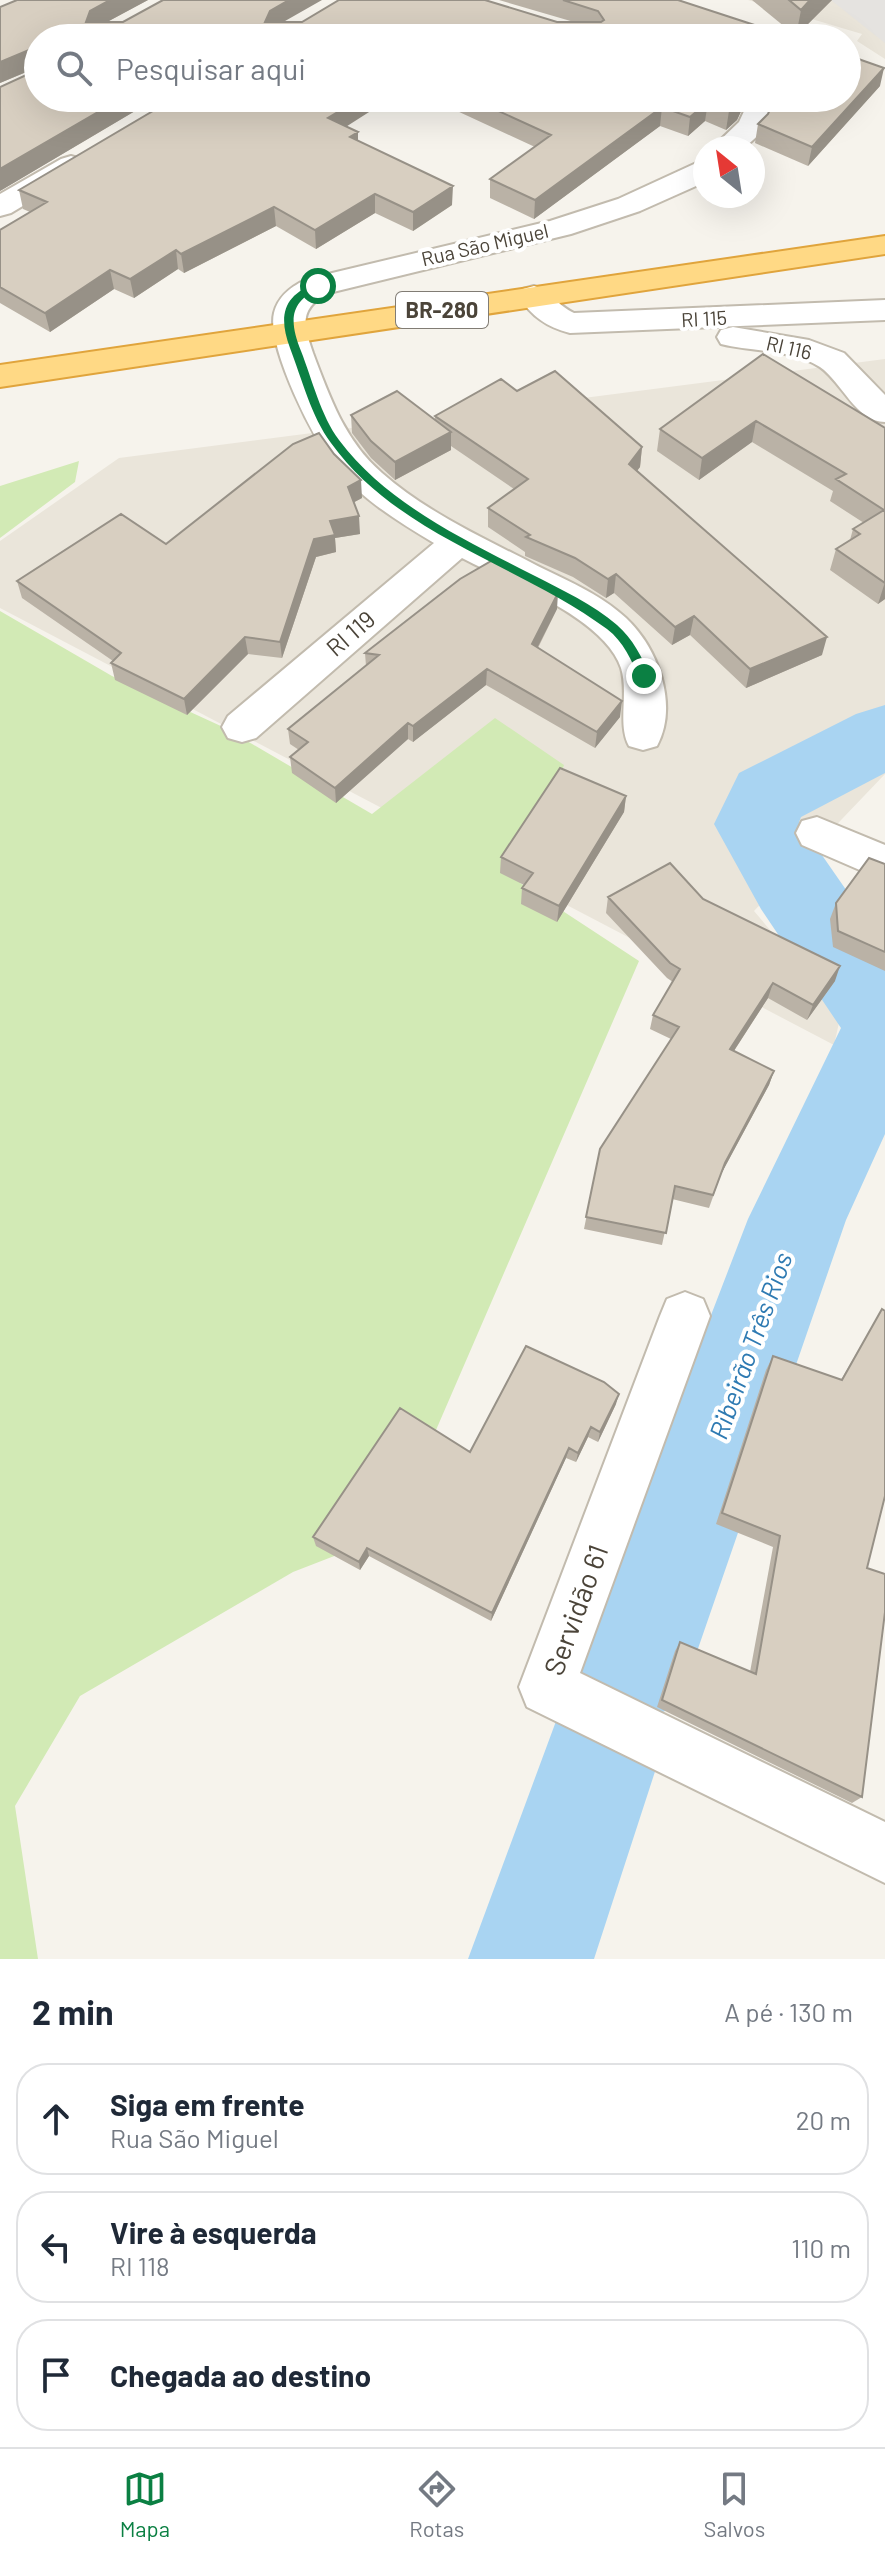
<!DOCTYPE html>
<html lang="pt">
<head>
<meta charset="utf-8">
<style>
  :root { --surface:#fff; --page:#f2f2f3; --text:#1f2937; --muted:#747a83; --line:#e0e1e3; --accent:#0b8043 }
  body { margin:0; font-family:Barlow,sans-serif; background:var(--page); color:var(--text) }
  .compass { position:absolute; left:693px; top:136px; width:72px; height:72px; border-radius:50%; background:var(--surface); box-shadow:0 8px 32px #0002; rotate:330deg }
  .stop { position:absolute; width:24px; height:24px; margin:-18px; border:6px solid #0b8043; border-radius:50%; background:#fff }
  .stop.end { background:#0b8043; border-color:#fff; box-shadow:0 2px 8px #0008 }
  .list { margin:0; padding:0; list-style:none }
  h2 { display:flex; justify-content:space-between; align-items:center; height:104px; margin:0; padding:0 32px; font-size:34px }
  h2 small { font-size:26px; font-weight:400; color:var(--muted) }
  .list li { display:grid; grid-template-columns:52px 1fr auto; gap:24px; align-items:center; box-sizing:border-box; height:112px; margin:0 16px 16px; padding:0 16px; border:2px solid var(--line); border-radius:32px }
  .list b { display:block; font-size:30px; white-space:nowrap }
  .list p { margin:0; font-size:26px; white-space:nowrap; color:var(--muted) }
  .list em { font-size:26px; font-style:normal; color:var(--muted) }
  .icon { flex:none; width:44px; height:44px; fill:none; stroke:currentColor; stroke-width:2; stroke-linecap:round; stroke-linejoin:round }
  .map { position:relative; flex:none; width:885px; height:1959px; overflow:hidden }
  .search { position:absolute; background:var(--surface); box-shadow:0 8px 32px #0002; left:24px; right:24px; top:24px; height:88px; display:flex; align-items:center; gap:20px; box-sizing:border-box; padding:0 28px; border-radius:44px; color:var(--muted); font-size:30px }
  .sheet { height:488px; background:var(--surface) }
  nav { display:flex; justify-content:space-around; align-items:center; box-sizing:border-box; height:112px; border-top:2px solid var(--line); background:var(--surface); font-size:22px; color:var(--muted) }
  nav a { display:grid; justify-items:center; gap:4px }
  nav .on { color:var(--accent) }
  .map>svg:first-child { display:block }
  .residential { fill:#eae5da }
  .green { fill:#d2eab5 }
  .parking { fill:#e5e3e0 }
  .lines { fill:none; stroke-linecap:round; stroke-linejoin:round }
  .river { fill:#a9d4f2; fill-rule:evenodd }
  .minor-casing { stroke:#c2bbae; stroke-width:4 }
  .trunk-casing { stroke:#e0a43c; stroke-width:4 }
  .minor { fill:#fff; fill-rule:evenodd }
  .trunk { fill:#ffd985; fill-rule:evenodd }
  .wall { fill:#bab2a6 }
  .shaded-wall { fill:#979187 }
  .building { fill:#d8cfc1; stroke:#979187; stroke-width:2 }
  .route { fill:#0b8043 }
  .labels { text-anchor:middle; stroke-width:8; stroke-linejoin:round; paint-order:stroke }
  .far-street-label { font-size:20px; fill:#4b4439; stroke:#fff }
  .shield { fill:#fff; stroke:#817c74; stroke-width:2 }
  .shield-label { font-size:22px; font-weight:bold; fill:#4b4439 }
  .street-label { font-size:24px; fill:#4b4439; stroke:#fff }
  .water-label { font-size:26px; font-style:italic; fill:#2e7ab2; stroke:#fff }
  .near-street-label { font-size:28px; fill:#4b4439; stroke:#fff }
</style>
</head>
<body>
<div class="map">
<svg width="885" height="1959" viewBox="0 0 885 1959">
  <rect width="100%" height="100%" fill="#f6f3ec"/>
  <path class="residential" d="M748 0H885V59L857 41 862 34Z
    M885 359V774L754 911 841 1014 834 1045 0 608V541L119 458Z"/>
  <path class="green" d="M79 461 75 482 0 538V486Z
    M0 611 112 676 223 727 372 814 495 718 564 765 520 883 639 961 391 1534 293 1572 80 1696 15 1806 38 1959H0Z"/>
  <path class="parking" d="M831 0H885V43Z"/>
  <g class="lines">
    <path class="river" d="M885 705V773L801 817 799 822 885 946V1134L846 1220 692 1666 675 1707 650 1717 663 1747 594 1959H468L562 1705 588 1695 576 1666 748 1219 841 1028 761 909 714 824 739 773 856 714Z"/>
    <g class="minor-casing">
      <path id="minor" d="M740 98H769L775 106 762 132 744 148H712L739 122 746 107Z
        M71 156 81 159 86 165 81 171 11 213 0 216V194L61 159Z
        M705 159V182L640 211 571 234 329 293C299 308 303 324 313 353 330 398 345 441 382 473 425 511 481 537 532 563 565 580 599 593 626 618 658 648 679 705 657 746L643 750 629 746C617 724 629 693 621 668 604 617 507 582 462 558L256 738 242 742 228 738 222 727 228 716 434 543C399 522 363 500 337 469 315 444 266 345 274 313 278 296 292 286 307 279L550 221 618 199Z
        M534 286C551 291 558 306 574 313L885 300V320L570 333C546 327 532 316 518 296L523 289Z
        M733 327 809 340 844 353 885 395V422C856 422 842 382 820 367 793 349 752 352 721 344L717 337 721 330Z
        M817 817 885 845V881L802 845 796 833 802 821Z
        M685 1292 703 1299 710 1316 580 1673 885 1822V1883L527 1707 519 1687 660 1316 667 1299Z"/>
    </g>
    <g class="trunk-casing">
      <path id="trunk" d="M885 236V254L0 387V365Z"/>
    </g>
    <use href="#minor" class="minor"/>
    <use href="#trunk" class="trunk"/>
  </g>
  <path class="wall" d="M17 0H148L107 22H574L499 0H678L794 38H38V98H157L0 191 35 71 36 68 0 83V7Z
    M752 0H832L796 36Z
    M880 86 808 166 755 143 758 124 768 114 774 101 772 98H847Z
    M429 98H744L743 107 737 120 726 130 705 121 688 136 660 126 534 219 490 198V179L535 147Z
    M346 127 358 132V141L452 205 413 231 375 213 316 249 276 226 184 273 178 269 134 298 114 289 50 332 0 303V230L30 212 23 209 19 190Z
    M763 354 885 428V599L878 604 830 570 836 549 850 540 853 529 864 523 830 501 833 491 752 442 699 480 657 451 660 429Z
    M517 391 642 447 640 467 637 471 822 655 746 688 690 635 672 645 614 593 606 598 573 577 525 556V552L488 527V508L514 489 451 446V450L395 480 371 458 352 433 351 415 435 420V416Z
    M362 498 354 502 360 534 335 538 336 552 316 557 282 658 248 654 187 715 115 680 111 663 113 661 22 598 17 581Z
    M557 609 538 648 620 717 595 748 486 685 413 742 408 739 336 803 292 773 290 757 299 750 290 744 288 729 366 666 365 653Z
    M626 796 624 812 557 922 521 904 522 888 524 885 500 873 501 857Z
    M885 864V971L833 947 830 919 836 903Z
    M608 897 703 899 835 981 807 1020 768 998 734 1051 774 1071 769 1085 720 1176 709 1208 672 1199 662 1245 584 1229 600 1149 671 1039 650 1029 653 1015 673 982 667 978 606 913Z
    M882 1309 867 1568 862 1797 852 1803 657 1707 675 1651 680 1642 750 1672 773 1547 716 1524 766 1370 773 1356 841 1380Z
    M616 1404 598 1442 588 1437 576 1462 566 1458 491 1621 369 1556 360 1570 316 1546 313 1537 470 1452Z"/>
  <path class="shaded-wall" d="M110 0H148L94 29 86 22 90 11Z
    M289 0H322L271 29 265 22 270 11Z
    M810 0H832L796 36 801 10Z
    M36 47 38 67 0 83V62Z
    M884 68 880 86 808 166 812 147Z
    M122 98H157L0 191V169Z
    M361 98H391L330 137 328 118Z
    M741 98H744L743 107 737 120 726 130 729 111Z
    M708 102 705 121 688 136 690 117Z
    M662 107 660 126 534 219 535 200Z
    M358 132V151L350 137Z
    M453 186 452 205 413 231V212Z
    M375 194V213L316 249 315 230Z
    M274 207 276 226 184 273 181 254Z
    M176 250 178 269 134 298 130 279Z
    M110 270 114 289 50 332 45 313Z
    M756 421 752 442 699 480 702 458Z
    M451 432V450L395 480V462Z
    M642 447 640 467 627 483 629 464Z
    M361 480 362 498 349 505 348 487Z
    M359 516 360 534 335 538 336 552 316 557 282 658 280 642 314 539 330 521Z
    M616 574 614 593 606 598 608 579Z
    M885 582V599L878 604Z
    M558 593 557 609 531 660 532 644Z
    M694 616 690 635 672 645 675 627Z
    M245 637 248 654 187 715 184 699Z
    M827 637 822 655 746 688 750 669Z
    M487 669 486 685 413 742V726Z
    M622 701 620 717 595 748 597 732Z
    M408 723V739L336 803 335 788Z
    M626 796 624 812 557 922 559 906Z
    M840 966 835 981 807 1020 813 1005Z
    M773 983 768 998 726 1063 730 1049Z
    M774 1071 769 1085 720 1176 709 1208 725 1163Z
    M619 1394 616 1404 598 1442 600 1432Z
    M591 1427 588 1437 576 1462 578 1453Z
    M569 1448 566 1458 491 1621 492 1613Z
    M367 1548 369 1556 360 1570 359 1562Z"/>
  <path class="building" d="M17 0H110L90 11 86 22H123L163 0H289L270 11 265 22H302L339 0H485L557 22H601L604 20 598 11 563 0H678L794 38H38V98H122L0 169V87L35 71 36 47 0 62V7Z
    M789 0H810L801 10Z
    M847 55 884 68 812 147 758 124 768 114 775 98H847Z
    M175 98H361L328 118 358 132 350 137 453 186 413 212 375 194 315 230 274 207 181 254 176 250 130 279 110 270 45 313 0 287V230L47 202 19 190Z
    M470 98H741L739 101 729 111 708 102 690 117 662 107 535 200 490 179 551 135Z
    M763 354 885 428V583L836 549 860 534 853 529 884 510 836 479 846 474 756 421 702 458 660 429Z
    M555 371 642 447 629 464 827 637 750 669 694 616 675 627 616 574 608 579 575 558 526 537 530 535 488 508 528 479 435 416 501 379 517 391Z
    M397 391 451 432 395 462 371 441 351 415Z
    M319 433 334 454 361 480 348 487 359 516 330 521 335 535 314 539 280 642 245 637 184 699 111 663 121 653 17 581 121 514 166 544 293 444Z
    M493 560 558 593 532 644 622 701 597 732 487 669 413 726 408 723 335 788 290 757 308 742 288 729 379 655 365 653 460 579Z
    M560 768 626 796 559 906 522 888 533 873 501 857Z
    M869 858 885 864V952L838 931 836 903Z
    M670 863 703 899 840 966 813 1005 773 983 730 1049 774 1071 725 1163 713 1195 675 1186 666 1233 586 1217 600 1149 679 1027 653 1015 680 969 670 963 608 897Z
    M882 1309 885 1311V1496L867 1568 885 1574V1612L862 1797 662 1700 680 1642 756 1674 780 1536 722 1513 773 1356 842 1380Z
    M526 1346 604 1382 619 1394 600 1432 591 1427 578 1453 569 1448 492 1613 367 1548 359 1562 313 1537 400 1408 470 1452Z"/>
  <path class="route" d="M318 283 321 288C289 301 289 321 301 351 312 379 321 416 339 440 387 504 465 540 533 575 562 590 593 604 617 625 633 639 642 657 650 676L648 679H640C631 660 624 642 607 629 519 564 398 536 331 443 311 416 302 379 290 348 278 316 283 294 318 283Z"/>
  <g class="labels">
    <g class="far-street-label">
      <text transform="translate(485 245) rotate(-13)" y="7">Rua São Miguel</text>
      <text transform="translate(704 319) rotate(-3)" y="7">RI 115</text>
      <text transform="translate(789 348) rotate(13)" y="7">RI 116</text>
    </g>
    <rect class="shield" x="396" y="292" width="92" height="36" rx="6"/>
    <g class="shield-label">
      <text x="442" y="318">BR-280</text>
    </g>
    <g class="street-label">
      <text transform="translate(351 634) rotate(-41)" y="8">RI 119</text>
    </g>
    <g class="water-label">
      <text transform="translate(751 1346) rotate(-70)" y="9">Ribeirão Três Rios</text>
    </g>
    <g class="near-street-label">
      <text transform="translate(576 1610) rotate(-70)" y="10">Servidão 61</text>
    </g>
  </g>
</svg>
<svg class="compass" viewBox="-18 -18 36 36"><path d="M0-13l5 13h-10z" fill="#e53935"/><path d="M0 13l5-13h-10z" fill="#747a83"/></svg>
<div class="stop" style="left:318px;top:286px"></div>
<div class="stop end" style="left:644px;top:676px"></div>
<div class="search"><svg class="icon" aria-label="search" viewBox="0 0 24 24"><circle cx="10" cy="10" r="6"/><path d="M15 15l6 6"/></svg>Pesquisar aqui</div>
</div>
<section class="sheet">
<h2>2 min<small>A pé · 130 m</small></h2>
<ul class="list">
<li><svg class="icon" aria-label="ahead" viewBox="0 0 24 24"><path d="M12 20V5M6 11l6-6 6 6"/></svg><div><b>Siga em frente</b><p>Rua São Miguel</p></div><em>20 m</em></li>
<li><svg class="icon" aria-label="left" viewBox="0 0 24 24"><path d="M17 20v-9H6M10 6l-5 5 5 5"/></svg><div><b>Vire à esquerda</b><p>RI 118</p></div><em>110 m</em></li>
<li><svg class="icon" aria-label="arrive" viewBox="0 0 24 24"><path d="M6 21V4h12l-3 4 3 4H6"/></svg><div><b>Chegada ao destino</b></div></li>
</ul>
</section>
<nav>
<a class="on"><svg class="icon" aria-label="map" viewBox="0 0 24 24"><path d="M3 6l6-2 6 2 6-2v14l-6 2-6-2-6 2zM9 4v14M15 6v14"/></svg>Mapa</a>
<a><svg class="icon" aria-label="directions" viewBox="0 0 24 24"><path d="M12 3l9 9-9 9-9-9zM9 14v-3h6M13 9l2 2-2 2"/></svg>Rotas</a>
<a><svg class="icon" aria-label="saved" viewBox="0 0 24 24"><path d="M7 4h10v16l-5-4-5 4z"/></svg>Salvos</a>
</nav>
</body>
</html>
